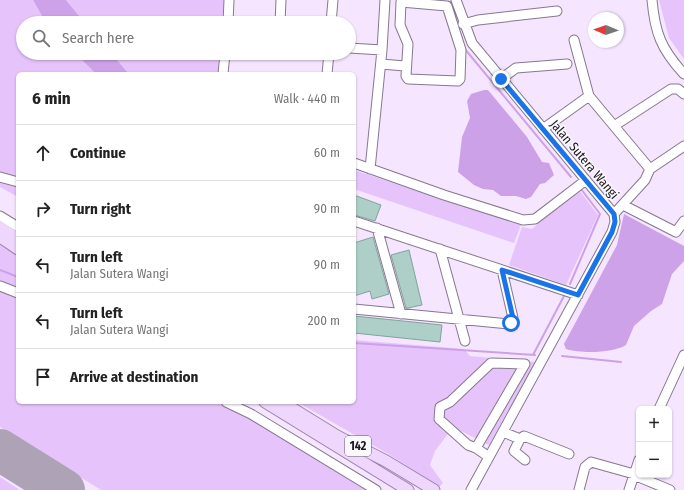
<!DOCTYPE html>
<html lang="en">
<head>
<meta charset="utf-8">
<style>
  :root { --surface:#fff; --page:#f6f6f6; --text:#222; --muted:#767676; --line:#e0e0e0 }
  body { margin:0; font-family:"Fira Sans Condensed",sans-serif; background:var(--page); color:var(--text) }
  .controls { position:absolute; right:12px; bottom:12px; display:grid; overflow:hidden; border-radius:6px; box-shadow:0 1px 3px #0004 }
  .controls button { width:36px; height:36px; display:grid; place-items:center; padding:0; border:0; border-bottom:1px solid var(--line); background:var(--surface); color:var(--text); font:20px sans-serif }
  .compass { position:absolute; left:588px; top:12px; width:36px; height:36px; border-radius:50%; background:var(--surface); box-shadow:0 1px 3px #0004; rotate:272deg }
  .stop { position:absolute; width:12px; height:12px; margin:-9px; border:3px solid #1a73e8; border-radius:50%; background:#fff }
  .stop.end { background:#1a73e8; border-color:#fff; box-shadow:0 1px 4px #0008 }
  .list { margin:0; padding:0; list-style:none }
  h2 { display:flex; justify-content:space-between; align-items:center; height:52px; margin:0; padding:0 16px; font-size:17px }
  h2 small { font-size:13px; font-weight:400; color:var(--muted) }
  .list li { display:grid; grid-template-columns:26px 1fr auto; gap:12px; align-items:center; box-sizing:border-box; height:56px; padding:0 16px; border-top:1px solid var(--line) }
  .list b { display:block; font-size:15px; white-space:nowrap }
  .list p { margin:0; font-size:13px; white-space:nowrap; color:var(--muted) }
  .list em { font-size:13px; font-style:normal; color:var(--muted) }
  .icon { flex:none; width:22px; height:22px; fill:none; stroke:currentColor; stroke-width:2; stroke-linecap:round; stroke-linejoin:round }
  .map { position:relative; flex:none; width:684px; height:490px; overflow:hidden }
  .search { position:absolute; background:var(--surface); box-shadow:0 1px 3px #0004; left:16px; top:16px; width:340px; height:44px; display:flex; align-items:center; gap:10px; box-sizing:border-box; padding:0 14px; border-radius:22px; color:var(--muted); font-size:15px }
  .panel { position:absolute; background:var(--surface); box-shadow:0 1px 3px #0004; left:16px; top:72px; width:340px; height:332px; border-radius:6px }
  .map>svg:first-child { display:block }
  .green { fill:#e6c4fb }
  .forest { fill:#cea2e9 }
  .water { fill:#cda1e8 }
  .lines { fill:none; stroke-linecap:round; stroke-linejoin:round }
  .stream { stroke:#cda1e8; stroke-width:2 }
  .runway { stroke:#aea2b6; stroke-width:42 }
  .building { fill:#adcfc8; stroke:#82a39b }
  .minor-casing { stroke:#86788e; stroke-width:11 }
  .major-casing { stroke:#9d82ad; stroke-width:13 }
  .minor { stroke:#fff; stroke-width:9 }
  .major { stroke:#eed6fc; stroke-width:11 }
  .route { stroke:#1a73e8; stroke-width:5 }
  .labels { text-anchor:middle; stroke-width:3; stroke-linejoin:round; paint-order:stroke }
  .shield { fill:#fbf8fd; stroke:#5f5a62; stroke-width:1 }
  .shield-label { font-size:12px; font-weight:bold; fill:#1c171f }
  .street-label { font-size:13px; fill:#1c171f; stroke:#fbf8fd }
</style>
</head>
<body>
<div class="map">
<svg width="684" height="490" viewBox="0 0 684 490">
  <rect width="100%" height="100%" fill="#f5e5ff"/>
  <path class="green" d="M0 0H33L46 23H23V53H75L96 74H18V197L0 187Z
    M66 0H224L222 23H85Z
    M659 0H684V59L669 38Z
    M111 53H219L218 74H129Z
    M354 170 521 225 514 243 354 189Z
    M579 190 598 215 566 285 509 265 522 227 532 229Z
    M0 242 18 254V289L0 282Z
    M0 290 18 297V402H219L231 407 370 490H101L0 427Z
    M354 340 464 349 470 356 535 362 489 445 453 427 435 451 430 465 443 483 439 487 390 455 297 402H354Z
    M0 477 20 490H0Z"/>
  <path class="forest" d="M33 0H66L85 23H46Z
    M75 53H111L129 74H96Z
    M624 214 684 246V261L672 274 662 304 651 311 634 326 626 345C614 353 581 354 566 349L564 344 617 245Z"/>
  <path class="water" d="M484 90H488L527 137 542 162 549 163 554 175 545 183 540 184 531 197 526 199 516 196H501L493 190 483 189 474 185 458 172 462 137 470 118 467 101 471 94Z"/>
  <g class="lines">
    <path class="stream" d="M464 48 571 177
      M0 270 18 277
      M570 284 600 214 581 189
      M354 343 535 355
      M533 355 564 296
      M562 356 621 362"/>
    <path class="runway" d="M0 450 64 490"/>
  </g>
  <path class="building" d="M354 195 381 205 375 221 354 215Z
    M373 237 389 294 372 299 370 291 354 296V243Z
    M409 250 422 305 408 308H406L391 255Z
    M354 316 442 325 440 342 354 333Z"/>
  <g class="lines">
    <g class="minor-casing">
      <path id="minor" d="M456 0 472 43 614 214 615 222 612 232 471 490
        M652 0C655 33 661 49 684 74
        M401 2 447 6 461 50 460 79 458 81 408 79 406 76 408 44 400 25Z
        M228 23 229 0
        M280 23 281 0
        M331 23 333 0
        M463 24 478 20 557 11
        M574 40 589 96 650 169
        M349 48 382 50
        M381 64 405 66
        M223 74 225 53
        M327 74 329 53
        M501 79 516 68 567 64
        M614 126 671 89H678L684 94
        M543 129 589 96
        M354 163 444 195 523 220 535 219 539 216 586 180
        M370 169 382 50 385 0
        M0 177 18 182
        M623 205 676 232 684 221
        M614 214 645 180 650 169 684 146
        M0 216 18 227
        M354 221 578 295
        M377 228 401 314
        M440 249 465 341
        M0 286 18 293
        M354 309 509 324 511 323 513 318 502 270
        M226 402 251 414 376 490
        M659 409 684 355
        M503 432 520 439 524 436 569 454
        M520 439 514 451 525 460
        M476 448 468 445 439 419 440 407 450 402 491 363 525 364 476 448 489 457
        M634 475 670 490
        M579 490 585 467 591 462 634 474
        M629 490 639 460"/>
    </g>
    <g class="major-casing">
      <path id="major" d="M0 227 18 239
        M0 237 18 249
        M265 402 408 490
        M282 402 337 436 386 461 434 490"/>
    </g>
    <use href="#minor" class="minor"/>
    <use href="#major" class="major"/>
  </g>
  <g class="lines">
    <path class="route" d="M501 79 614 214 615 222 612 232 578 295 502 270 513 318 511 323"/>
  </g>
  <g class="labels">
    <rect class="shield" x="345" y="436" width="26" height="20" rx="3"/>
    <g class="shield-label">
      <text x="358" y="450">142</text>
    </g>
    <g class="street-label">
      <text transform="translate(585 159) rotate(50)" y="5">Jalan Sutera Wangi</text>
    </g>
  </g>
</svg>
<div class="controls">
<button>+</button>
<button>−</button>
</div>
<svg class="compass" viewBox="-18 -18 36 36"><path d="M0-13l5 13h-10z" fill="#e53935"/><path d="M0 13l5-13h-10z" fill="#767676"/></svg>
<div class="stop" style="left:511px;top:323px"></div>
<div class="stop end" style="left:501px;top:79px"></div>
<div class="search"><svg class="icon" aria-label="search" viewBox="0 0 24 24"><circle cx="10" cy="10" r="6"/><path d="M15 15l6 6"/></svg>Search here</div>
<section class="panel">
<h2>6 min<small>Walk · 440 m</small></h2>
<ul class="list">
<li><svg class="icon" aria-label="ahead" viewBox="0 0 24 24"><path d="M12 20V5M6 11l6-6 6 6"/></svg><div><b>Continue</b></div><em>60 m</em></li>
<li><svg class="icon" aria-label="right" viewBox="0 0 24 24"><path d="M7 20v-9h11M14 6l5 5-5 5"/></svg><div><b>Turn right</b></div><em>90 m</em></li>
<li><svg class="icon" aria-label="left" viewBox="0 0 24 24"><path d="M17 20v-9H6M10 6l-5 5 5 5"/></svg><div><b>Turn left</b><p>Jalan Sutera Wangi</p></div><em>90 m</em></li>
<li><svg class="icon" aria-label="left" viewBox="0 0 24 24"><path d="M17 20v-9H6M10 6l-5 5 5 5"/></svg><div><b>Turn left</b><p>Jalan Sutera Wangi</p></div><em>200 m</em></li>
<li><svg class="icon" aria-label="arrive" viewBox="0 0 24 24"><path d="M6 21V4h12l-3 4 3 4H6"/></svg><div><b>Arrive at destination</b></div></li>
</ul>
</section>
</div>
</body>
</html>
